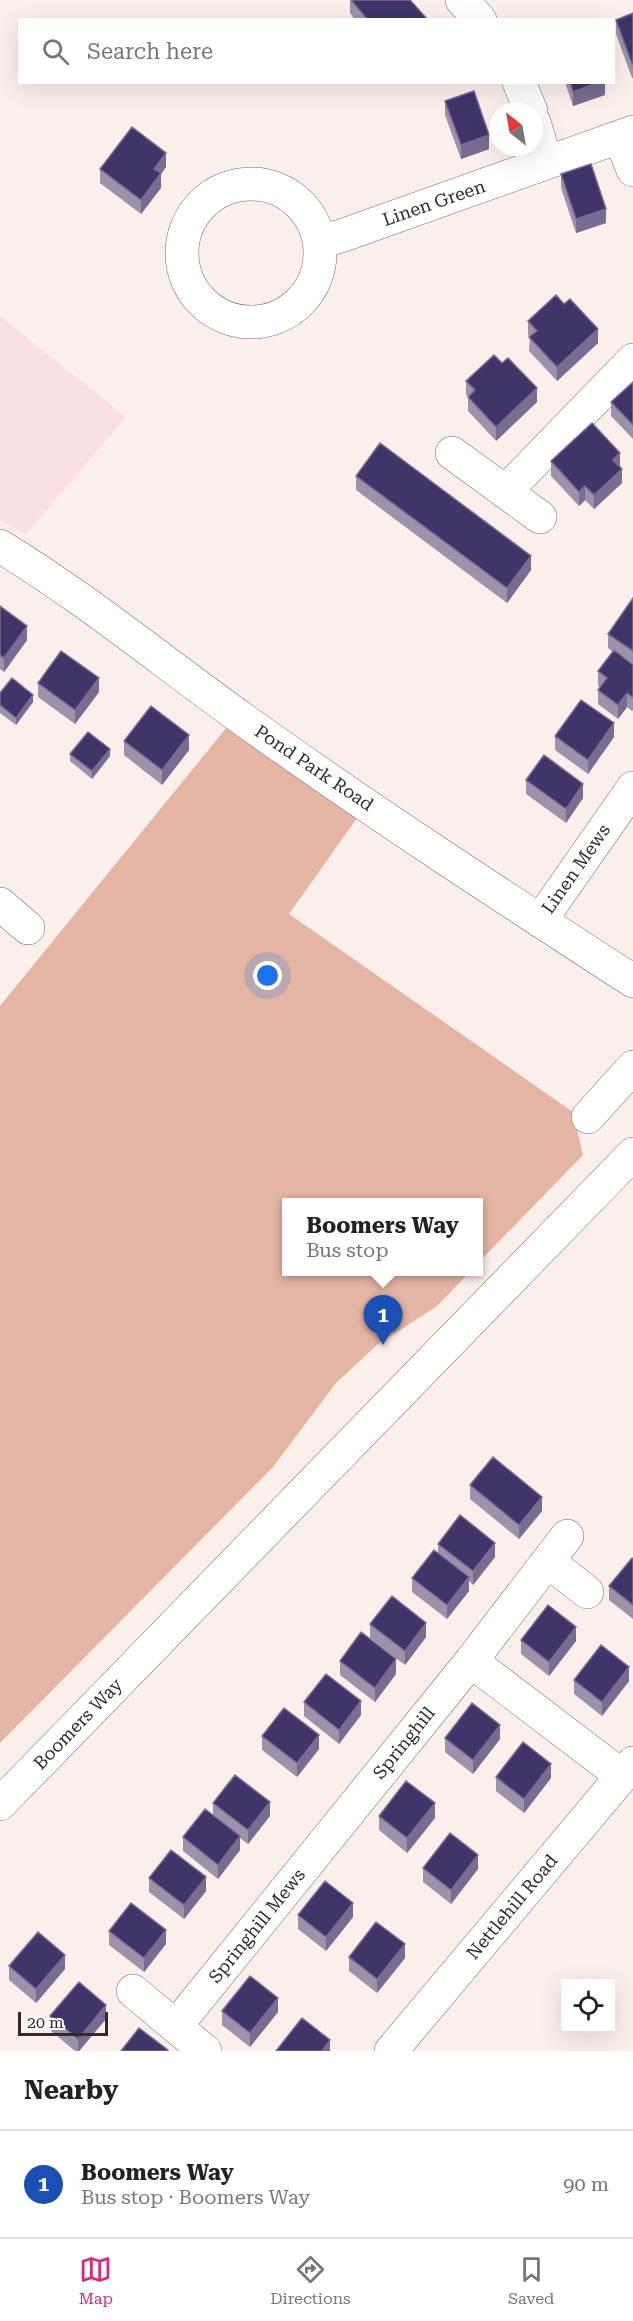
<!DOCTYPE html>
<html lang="en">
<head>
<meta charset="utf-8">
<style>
  :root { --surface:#fff; --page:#f2f2f2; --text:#222; --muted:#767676; --line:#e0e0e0; --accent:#db2777 }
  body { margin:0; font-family:"Roboto Serif",serif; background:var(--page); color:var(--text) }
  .controls { position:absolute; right:18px; bottom:18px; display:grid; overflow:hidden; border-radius:0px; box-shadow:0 6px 24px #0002 }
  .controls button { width:54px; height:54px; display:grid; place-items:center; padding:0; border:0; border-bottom:2px solid var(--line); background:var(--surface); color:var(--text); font:30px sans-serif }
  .compass { position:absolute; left:489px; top:102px; width:54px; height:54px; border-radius:50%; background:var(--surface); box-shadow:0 6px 24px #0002; rotate:329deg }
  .scale { position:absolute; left:18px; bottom:15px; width:90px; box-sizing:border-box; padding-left:6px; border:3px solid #2f2b29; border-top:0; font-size:16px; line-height:21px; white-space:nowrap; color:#2f2b29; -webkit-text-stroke:4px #fff; paint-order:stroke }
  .you { position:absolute; left:268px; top:976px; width:21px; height:21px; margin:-15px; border:4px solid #fff; border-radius:50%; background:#1a73e8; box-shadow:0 0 0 9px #1a73e833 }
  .badge { display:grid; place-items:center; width:39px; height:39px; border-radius:50%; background:var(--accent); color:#fff; font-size:20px; font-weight:700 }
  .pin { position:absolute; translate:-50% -50px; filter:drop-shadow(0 2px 3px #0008) }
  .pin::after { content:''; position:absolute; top:32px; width:21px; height:18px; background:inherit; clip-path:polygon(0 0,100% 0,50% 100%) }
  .popup { position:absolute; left:282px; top:1198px; width:201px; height:78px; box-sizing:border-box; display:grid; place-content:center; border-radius:0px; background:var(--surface); filter:drop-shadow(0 2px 4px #0005); font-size:20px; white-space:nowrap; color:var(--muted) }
  .popup b { font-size:22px; color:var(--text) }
  .popup::after { content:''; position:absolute; left:50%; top:100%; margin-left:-12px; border:12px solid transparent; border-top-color:var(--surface) }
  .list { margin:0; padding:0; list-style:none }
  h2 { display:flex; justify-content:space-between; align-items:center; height:78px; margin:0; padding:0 24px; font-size:26px }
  h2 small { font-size:20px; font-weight:400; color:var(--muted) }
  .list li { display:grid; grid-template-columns:39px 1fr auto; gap:18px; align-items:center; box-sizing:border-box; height:108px; padding:0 24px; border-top:2px solid var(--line) }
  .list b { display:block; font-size:22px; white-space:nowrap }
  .list p { margin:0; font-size:20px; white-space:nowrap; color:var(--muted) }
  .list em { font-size:20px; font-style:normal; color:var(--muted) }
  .icon { flex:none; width:33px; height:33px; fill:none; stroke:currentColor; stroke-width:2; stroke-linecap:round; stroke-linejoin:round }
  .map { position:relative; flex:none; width:633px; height:2051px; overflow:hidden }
  .search { position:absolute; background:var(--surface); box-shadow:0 6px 24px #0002; left:18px; right:18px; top:18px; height:66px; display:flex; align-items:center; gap:15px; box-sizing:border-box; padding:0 21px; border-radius:0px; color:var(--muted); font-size:22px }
  .sheet { height:186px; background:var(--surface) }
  nav { display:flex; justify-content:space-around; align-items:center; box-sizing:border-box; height:84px; border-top:2px solid var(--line); background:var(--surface); font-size:16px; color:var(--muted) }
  nav a { display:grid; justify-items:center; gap:3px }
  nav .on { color:var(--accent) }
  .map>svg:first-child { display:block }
  .commercial { fill:#fbe0e3 }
  .green { fill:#e5b5a3 }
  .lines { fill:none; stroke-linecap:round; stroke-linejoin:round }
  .minor-casing { stroke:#766d69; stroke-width:34 }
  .major-casing { stroke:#766d69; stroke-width:34 }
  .minor { stroke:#fff; stroke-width:33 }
  .major { stroke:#fff; stroke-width:33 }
  .wall { fill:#9d92aa }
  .shaded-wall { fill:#786c90 }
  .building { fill:#403469; stroke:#786c90; stroke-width:1.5 }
  .labels { text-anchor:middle; stroke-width:6; stroke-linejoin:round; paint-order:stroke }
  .street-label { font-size:18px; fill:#2f2b29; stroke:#fff }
</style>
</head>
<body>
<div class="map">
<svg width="633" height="2051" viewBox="0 0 633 2051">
  <rect width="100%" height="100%" fill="#faefeb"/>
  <path class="commercial" d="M0 316 126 417 26 534 0 520Z"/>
  <path class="green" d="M227 727 357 818 289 914 573 1112 583 1155 479 1262V1202H287V1272H470L436 1307 378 1344 336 1383 273 1467 0 1743V1006Z"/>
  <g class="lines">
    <g class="minor-casing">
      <path id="minor" d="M462 0 480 20
        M519 82 531 111
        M534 122 546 163
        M620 137 633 170
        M182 253a69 69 0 1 1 138 0a69 69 0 1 1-138 0Z
        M320 241 341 236 633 132
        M452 453 540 517
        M505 492 633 360
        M0 546C85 598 163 662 244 720 371 811 502 896 633 981
        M0 904 28 928
        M540 921 633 788
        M588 1117 633 1067
        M549 1562 587 1592
        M471 1661 622 1776
        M133 1991 205 2051
        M176 2026 471 1661 567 1536
        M391 2051 633 1763"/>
    </g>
    <g class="major-casing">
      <path id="major" d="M0 1804 633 1154"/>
    </g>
    <use href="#minor" class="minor"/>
    <use href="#major" class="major"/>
  </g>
  <path class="wall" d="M350 0 428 20H355L350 13Z
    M633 13V78H632L616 34V20Z
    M565 82H605V95L573 106Z
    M445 101 489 149 461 159 445 115Z
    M166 167 161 174V188L141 214 100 183V169Z
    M561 174 606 223 576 233 561 188Z
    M528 321 598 343 557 381 529 351 530 337 528 335Z
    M466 381 537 402 496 441 468 411V396L466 395Z
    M633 382V439L611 416V402Z
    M551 461 620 467 622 483 594 509 585 500 579 506 551 476Z
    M356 476 531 570 507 603 356 490Z
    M633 598V710L632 711 627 707 618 719 598 704V690L600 687 598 686V671L613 652 608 648V634Z
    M0 606 27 640 4 672 0 669Z
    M38 683 99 692 75 724 38 697Z
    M0 693 33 702 16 725 0 713Z
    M555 736 614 737 588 774 555 750Z
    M124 741 189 750 162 785 124 755Z
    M70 754 110 756 92 779 70 761Z
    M526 780 583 798 566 823 526 794Z
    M470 1485 542 1511 519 1539 470 1499Z
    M438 1544 495 1557 473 1585 469 1581V1591L447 1619 412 1592V1578L438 1553Z
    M633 1559V1619L609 1600V1586Z
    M370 1624 426 1637 405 1665 370 1638Z
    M521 1640 576 1641 549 1676 521 1654Z
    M340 1661 396 1674 375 1702 340 1675Z
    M574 1680 629 1681 602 1716 574 1694Z
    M304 1702 361 1715 339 1744 304 1716Z
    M262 1736 319 1749 297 1777 262 1750Z
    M445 1738 500 1739 473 1774 445 1752Z
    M496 1777 551 1778 524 1813 496 1791Z
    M213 1803 270 1816 248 1844 240 1838V1850L218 1879 183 1851V1837L213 1815Z
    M379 1816 435 1818 407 1853 379 1830Z
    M423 1868 478 1869 451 1904 423 1882Z
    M149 1878 206 1891 184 1919 149 1892Z
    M298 1915 353 1917 326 1951 298 1929Z
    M109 1931 166 1944 144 1972 109 1945Z
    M349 1957 405 1958 377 1993 349 1971Z
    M9 1966 65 1969 36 2003 9 1980Z
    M222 2011 278 2012 250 2047 222 2025Z
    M50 2016 106 2019 79 2051H75L50 2030Z"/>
  <path class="shaded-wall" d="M599 82H605V95L573 106V92Z
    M489 135V149L461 159V145Z
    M166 153V167L161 174V188L141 214V200L154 169Z
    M606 209V223L576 233V219Z
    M598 329V343L557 381V367Z
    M537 388V402L496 441V427Z
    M620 453V467L613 460Z
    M622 469V483L594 509V495Z
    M585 486V500L579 506V492Z
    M531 556V570L507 603V588Z
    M27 626V640L4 672V658Z
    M99 678V692L75 724V710Z
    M627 693V707L618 719V705Z
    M33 695V702L16 725V718Z
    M614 723V737L588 774V760Z
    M189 735V750L162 785V770Z
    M110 749V756L92 779V771Z
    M583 784V798L566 823V809Z
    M542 1497V1511L519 1539V1525Z
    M495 1543V1557L473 1585V1571Z
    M469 1577V1591L447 1619V1605Z
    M426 1623V1637L405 1665V1651Z
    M576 1627V1641L549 1676V1662Z
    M396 1659V1674L375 1702V1688Z
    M629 1667V1681L602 1716V1702Z
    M361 1701V1715L339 1744V1730Z
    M500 1725V1739L473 1774V1760Z
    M319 1735V1749L297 1777V1763Z
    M551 1764V1778L524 1813V1799Z
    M270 1802V1816L248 1844V1830Z
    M435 1803V1818L407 1853V1838Z
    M240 1836V1850L218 1879V1865Z
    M478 1855V1869L451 1904V1890Z
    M206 1877V1891L184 1919V1905Z
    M353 1903V1917L326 1951V1937Z
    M166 1930V1944L144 1972V1958Z
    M405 1944V1958L377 1993V1979Z
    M65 1955V1969L36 2003V1989Z
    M278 1998V2012L250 2047V2033Z
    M106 2005V2019L79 2051H78V2039Z
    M330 2040V2051H322Z"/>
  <path class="building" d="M351 0H410L428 20H368Z
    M633 13V64H632L616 20Z
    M570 82H599L573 92Z
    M474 91 489 135 461 145 445 101Z
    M132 127 166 153 154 169 161 173 141 200 100 169Z
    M591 164 606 209 576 219 561 174Z
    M556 295 564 304 570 299 598 329 557 367 529 337 537 331 528 321Z
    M494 355 502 363 508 358 537 388 496 427 468 397 475 390 466 381Z
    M633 382V425L611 402Z
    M592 423 620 453 613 460 622 469 594 495 585 486 579 492 551 461Z
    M380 443 531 556 507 588 356 476Z
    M633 598V651L608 634Z
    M0 606 27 626 4 658 0 655Z
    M614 650 633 665V696L632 697 627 693 618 705 598 690 607 678 598 671Z
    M61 651 99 678 75 710 38 683Z
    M12 678 33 695 16 718 0 705V693Z
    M581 700 614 723 588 760 555 736Z
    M151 706 189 735 162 770 124 741Z
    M88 732 110 749 92 771 70 754Z
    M544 755 583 784 566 809 526 780Z
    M493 1457 542 1497 519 1525 470 1485Z
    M460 1515 495 1543 473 1571 438 1544Z
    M434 1550 469 1577 447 1605 412 1578Z
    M632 1558 633 1559V1605L609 1586Z
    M392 1596 426 1623 405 1651 370 1624Z
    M548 1605 576 1627 549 1662 521 1640Z
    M361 1632 396 1659 375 1688 340 1661Z
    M601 1645 629 1667 602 1702 574 1680Z
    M326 1674 361 1701 339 1730 304 1702Z
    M472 1703 500 1725 473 1760 445 1738Z
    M284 1708 319 1735 297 1763 262 1736Z
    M523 1742 551 1764 524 1799 496 1777Z
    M235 1775 270 1802 248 1830 213 1803Z
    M406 1781 435 1803 407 1838 379 1816Z
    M205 1809 240 1836 218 1865 183 1837Z
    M450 1833 478 1855 451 1890 423 1868Z
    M171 1850 206 1877 184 1905 149 1878Z
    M325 1881 353 1903 326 1937 298 1915Z
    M131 1903 166 1930 144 1958 109 1931Z
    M376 1922 405 1944 377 1979 349 1957Z
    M38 1932 65 1955 36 1989 9 1966Z
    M250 1976 278 1998 250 2033 222 2011Z
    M79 1982 106 2005 78 2039 50 2016Z
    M302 2018 330 2040 322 2051H276Z
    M139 2028 168 2050 167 2051H121Z"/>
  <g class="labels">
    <g class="street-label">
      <text transform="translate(434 203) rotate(-19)" y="6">Linen Green</text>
      <text transform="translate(314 768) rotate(34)" y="6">Pond Park Road</text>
      <text transform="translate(576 869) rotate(-55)" y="6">Linen Mews</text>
      <text transform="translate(78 1724) rotate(-46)" y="6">Boomers Way</text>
      <text transform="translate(404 1743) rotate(-51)" y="6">Springhill</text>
      <text transform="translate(512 1907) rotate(-50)" y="6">Nettlehill Road</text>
      <text transform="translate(257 1926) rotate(-51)" y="6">Springhill Mews</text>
    </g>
  </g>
</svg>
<div class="controls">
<button><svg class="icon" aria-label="locate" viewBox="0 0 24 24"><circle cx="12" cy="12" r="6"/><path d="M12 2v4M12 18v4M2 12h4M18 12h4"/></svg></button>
</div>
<svg class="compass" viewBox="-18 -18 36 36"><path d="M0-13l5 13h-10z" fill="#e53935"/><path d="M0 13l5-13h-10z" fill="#767676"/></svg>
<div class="scale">20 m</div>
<div class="you"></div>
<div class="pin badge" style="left:383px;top:1345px;background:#1a4fb4">1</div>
<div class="popup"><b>Boomers Way</b>Bus stop</div>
<div class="search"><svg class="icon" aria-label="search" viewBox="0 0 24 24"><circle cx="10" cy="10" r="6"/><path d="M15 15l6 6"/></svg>Search here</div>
</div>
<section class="sheet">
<h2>Nearby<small></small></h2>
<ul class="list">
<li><span class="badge" style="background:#1a4fb4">1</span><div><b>Boomers Way</b><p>Bus stop · Boomers Way</p></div><em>90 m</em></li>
</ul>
</section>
<nav>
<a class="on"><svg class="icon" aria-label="map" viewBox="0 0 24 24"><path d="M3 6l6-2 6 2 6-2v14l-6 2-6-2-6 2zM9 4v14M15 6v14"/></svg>Map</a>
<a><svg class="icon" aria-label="directions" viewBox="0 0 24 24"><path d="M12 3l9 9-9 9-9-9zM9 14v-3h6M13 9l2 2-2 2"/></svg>Directions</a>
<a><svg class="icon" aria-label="saved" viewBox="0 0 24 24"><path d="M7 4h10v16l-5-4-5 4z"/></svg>Saved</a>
</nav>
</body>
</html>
